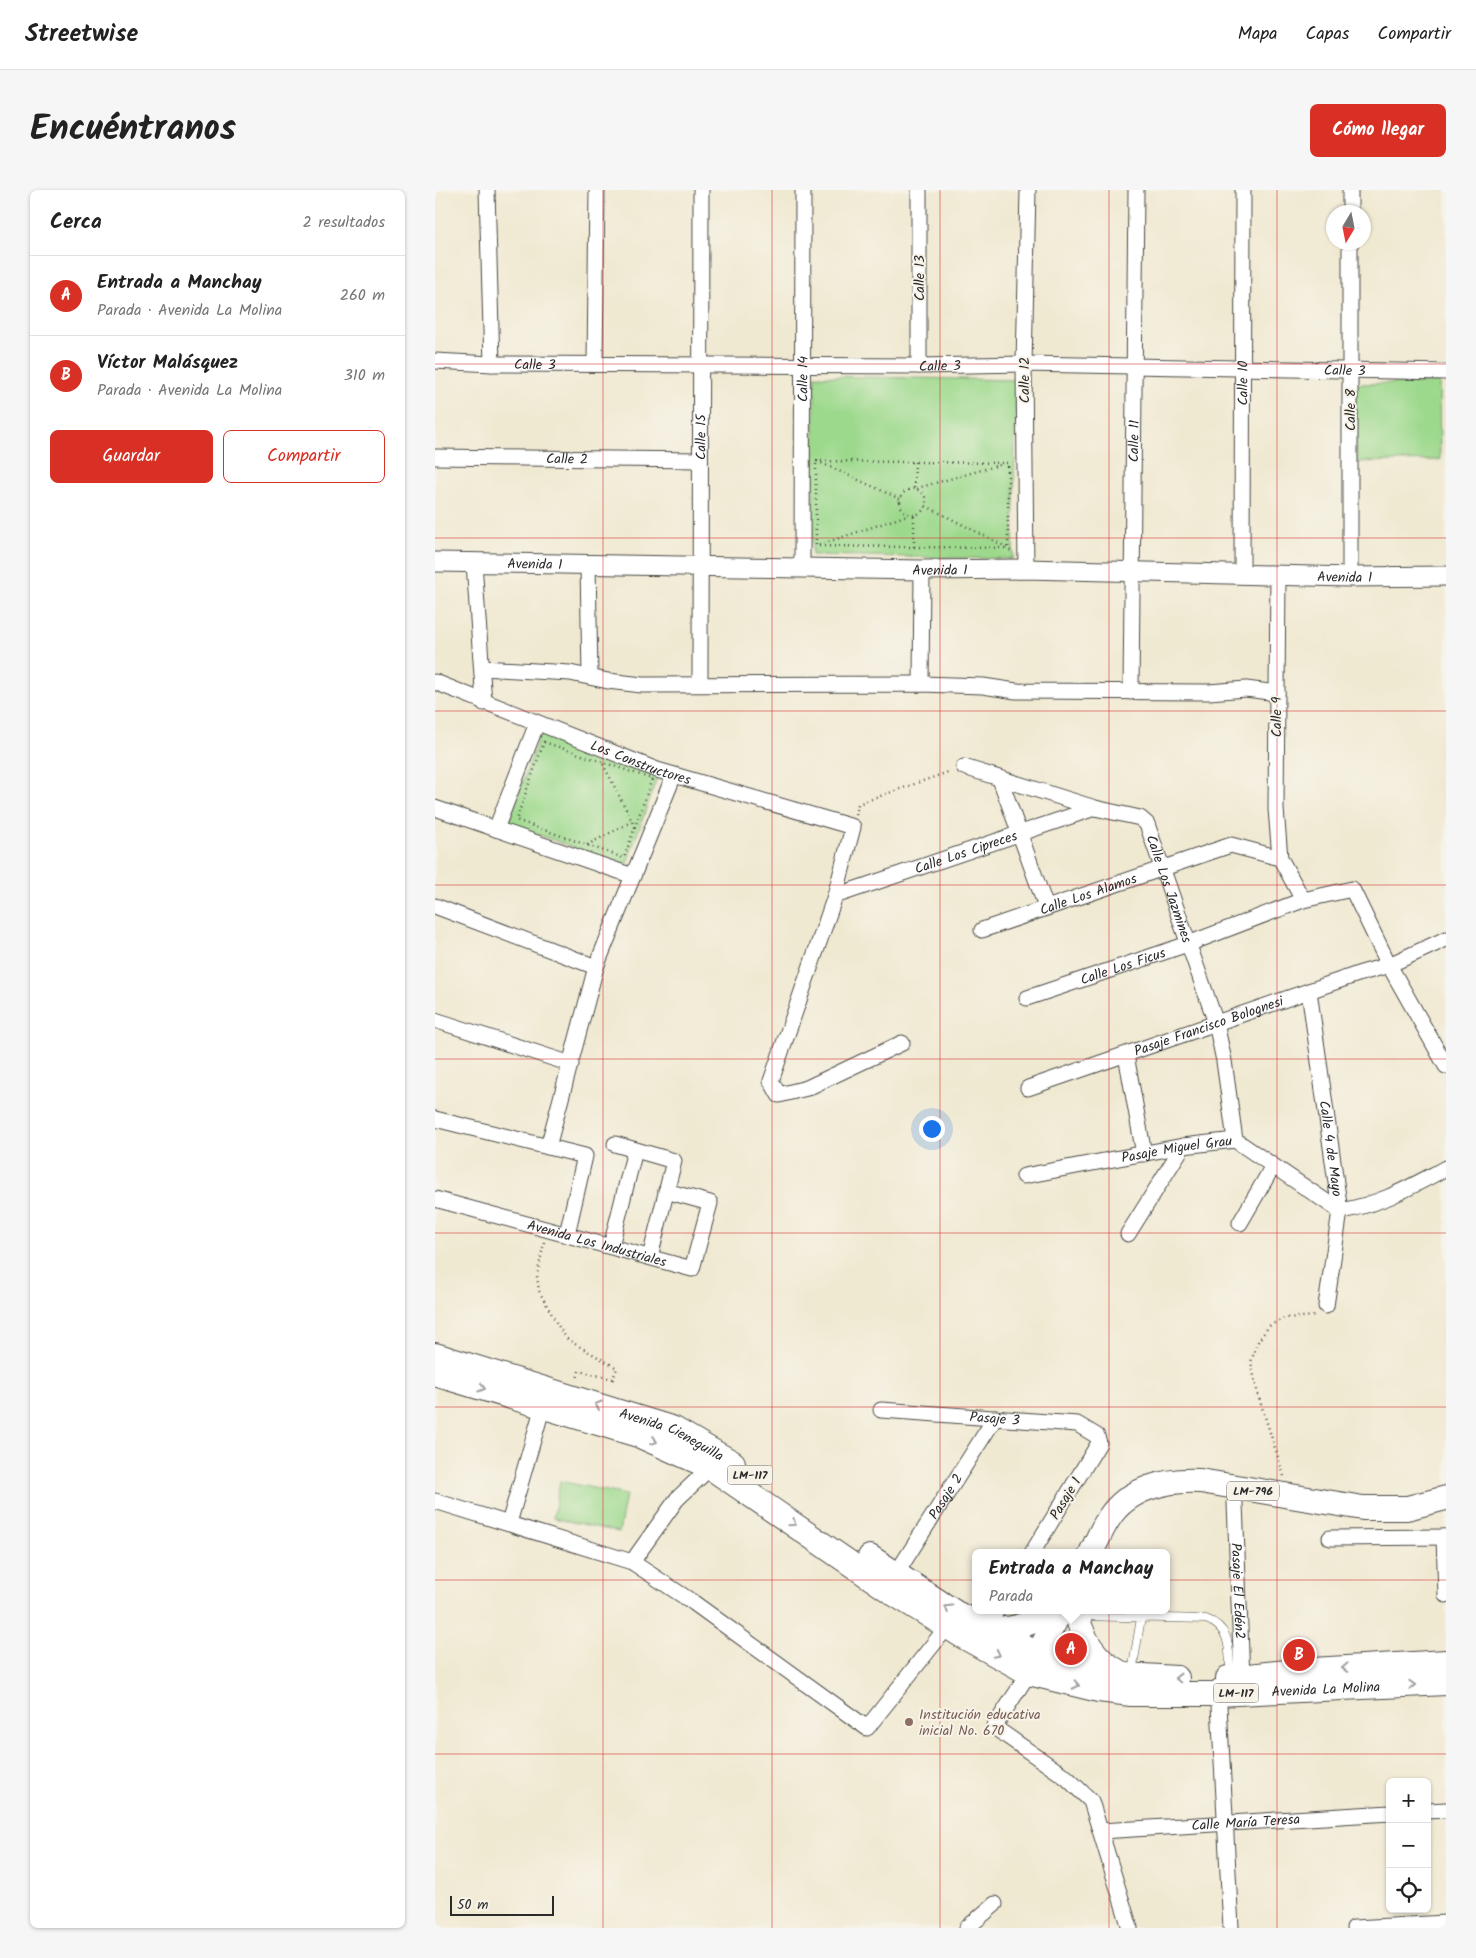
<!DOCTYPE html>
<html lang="es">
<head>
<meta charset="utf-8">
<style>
  :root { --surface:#fff; --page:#f6f6f6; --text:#222; --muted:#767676; --line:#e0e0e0; --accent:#d93025 }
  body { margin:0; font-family:Kalam,sans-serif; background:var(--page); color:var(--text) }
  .controls { position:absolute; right:15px; bottom:15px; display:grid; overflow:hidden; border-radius:8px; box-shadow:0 1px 4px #0004 }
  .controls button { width:45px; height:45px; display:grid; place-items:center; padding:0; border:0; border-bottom:1px solid var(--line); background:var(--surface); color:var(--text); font:25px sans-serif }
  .compass { position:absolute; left:891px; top:15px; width:45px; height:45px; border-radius:50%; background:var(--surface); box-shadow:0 1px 4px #0004; rotate:190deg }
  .scale { position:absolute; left:15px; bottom:12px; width:104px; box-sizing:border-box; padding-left:5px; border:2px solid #2b2b2b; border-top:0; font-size:14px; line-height:18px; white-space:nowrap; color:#2b2b2b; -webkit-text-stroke:4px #f7f3e8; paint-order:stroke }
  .you { position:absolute; left:496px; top:938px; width:18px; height:18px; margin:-12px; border:4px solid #fff; border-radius:50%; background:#1a73e8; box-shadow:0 0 0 8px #1a73e833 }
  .badge { display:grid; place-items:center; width:32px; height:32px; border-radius:50%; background:var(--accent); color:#fff; font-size:16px; font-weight:700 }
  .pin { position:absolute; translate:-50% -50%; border:2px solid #fff; box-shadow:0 1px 5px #0006 }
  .popup { position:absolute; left:537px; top:1359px; width:198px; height:65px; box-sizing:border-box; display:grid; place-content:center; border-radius:8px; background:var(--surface); filter:drop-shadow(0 1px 4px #0005); font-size:16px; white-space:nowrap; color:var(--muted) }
  .popup b { font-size:19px; color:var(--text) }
  .popup::after { content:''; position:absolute; left:50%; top:100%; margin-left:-10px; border:10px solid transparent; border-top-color:var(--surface) }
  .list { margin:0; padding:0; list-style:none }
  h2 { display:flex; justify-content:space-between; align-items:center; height:65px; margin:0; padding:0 20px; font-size:21px }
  h2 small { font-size:16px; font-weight:400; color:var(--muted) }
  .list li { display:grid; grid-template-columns:32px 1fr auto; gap:15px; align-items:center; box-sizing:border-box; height:80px; padding:0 20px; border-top:1px solid var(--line) }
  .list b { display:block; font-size:19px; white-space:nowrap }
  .list p { margin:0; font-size:16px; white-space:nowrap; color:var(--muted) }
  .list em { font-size:16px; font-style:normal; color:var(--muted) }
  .actions { display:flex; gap:10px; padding:15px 20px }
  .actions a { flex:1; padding:11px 0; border:1px solid var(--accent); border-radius:8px; text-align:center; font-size:18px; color:var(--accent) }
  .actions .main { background:var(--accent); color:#fff }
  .icon { flex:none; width:28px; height:28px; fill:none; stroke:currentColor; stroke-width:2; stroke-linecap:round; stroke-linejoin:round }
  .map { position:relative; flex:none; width:1011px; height:1738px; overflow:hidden; border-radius:8px }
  header { display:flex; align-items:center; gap:30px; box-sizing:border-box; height:70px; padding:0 25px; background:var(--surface); border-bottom:1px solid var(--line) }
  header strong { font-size:24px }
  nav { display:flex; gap:28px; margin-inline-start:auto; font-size:18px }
  .intro { display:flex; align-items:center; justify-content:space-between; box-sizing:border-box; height:120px; padding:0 30px }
  h1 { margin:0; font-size:35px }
  .button { padding:12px 22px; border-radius:8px; background:var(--accent); color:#fff; font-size:18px; font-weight:700 }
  main { display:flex; gap:30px; padding:0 30px }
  aside { flex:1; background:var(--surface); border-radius:8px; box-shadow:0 1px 4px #0004 }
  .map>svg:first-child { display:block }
  .green { fill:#9dd98d; stroke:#64825c }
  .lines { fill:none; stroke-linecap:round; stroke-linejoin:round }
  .service-casing { stroke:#494844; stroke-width:9 }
  .minor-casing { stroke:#494844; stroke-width:17 }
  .tertiary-casing { stroke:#494844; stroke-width:21 }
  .primary-casing { stroke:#494844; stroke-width:26 }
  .path { stroke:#494844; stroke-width:2.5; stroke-dasharray:1 4; stroke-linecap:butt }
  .service { stroke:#fff; stroke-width:8 }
  .minor { stroke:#fff; stroke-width:15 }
  .tertiary { stroke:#fff; stroke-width:19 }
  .primary { stroke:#fff; stroke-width:24 }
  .oneway { stroke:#a0a0a0 }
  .grid { fill:none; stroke:#d62828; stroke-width:1; stroke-opacity:0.55 }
  .education-dot { fill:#8d6e63; stroke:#f7f3e8; stroke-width:2 }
  .labels { text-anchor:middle; stroke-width:4; stroke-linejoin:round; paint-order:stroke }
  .shield { fill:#f7f3e8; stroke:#686764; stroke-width:1 }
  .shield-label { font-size:12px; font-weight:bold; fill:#2b2b2b }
  .street-label { font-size:14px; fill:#2b2b2b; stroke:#f7f3e8 }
  .education-label { font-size:14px; fill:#785e54; stroke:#f7f3e8; text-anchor:start }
</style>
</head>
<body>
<header>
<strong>Streetwise</strong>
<nav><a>Mapa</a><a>Capas</a><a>Compartir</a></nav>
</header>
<div class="intro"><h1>Encuéntranos</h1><a class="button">Cómo llegar</a></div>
<main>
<aside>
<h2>Cerca<small>2 resultados</small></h2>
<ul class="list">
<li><span class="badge">A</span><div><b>Entrada a Manchay</b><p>Parada · Avenida La Molina</p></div><em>260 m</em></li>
<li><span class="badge">B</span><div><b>Víctor Malásquez</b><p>Parada · Avenida La Molina</p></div><em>310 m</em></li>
</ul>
<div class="actions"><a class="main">Guardar</a><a>Compartir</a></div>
</aside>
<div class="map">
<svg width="1011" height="1738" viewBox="0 0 1011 1738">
  <rect width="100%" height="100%" fill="#f7f3e8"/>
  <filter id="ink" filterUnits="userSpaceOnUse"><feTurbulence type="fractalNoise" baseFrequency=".02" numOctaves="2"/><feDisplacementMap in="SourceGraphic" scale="10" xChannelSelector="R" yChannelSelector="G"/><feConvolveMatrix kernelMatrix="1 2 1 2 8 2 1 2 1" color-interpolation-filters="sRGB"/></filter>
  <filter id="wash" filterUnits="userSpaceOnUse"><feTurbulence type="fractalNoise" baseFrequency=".0096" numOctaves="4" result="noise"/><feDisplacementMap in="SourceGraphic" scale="20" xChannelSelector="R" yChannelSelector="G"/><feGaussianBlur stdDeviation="1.12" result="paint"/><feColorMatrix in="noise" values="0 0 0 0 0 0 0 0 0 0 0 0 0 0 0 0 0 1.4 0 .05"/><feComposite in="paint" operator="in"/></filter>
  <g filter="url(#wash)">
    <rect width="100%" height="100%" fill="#f0e9d2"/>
    <path class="green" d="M380 186 581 190 578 369 377 365Z
      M1004 192 1005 270 922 272 920 194Z
      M105 543 223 585 191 676 73 634Z
      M125 1291 191 1305 184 1342 118 1328Z"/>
  </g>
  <g filter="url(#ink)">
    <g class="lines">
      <g class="service-casing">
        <path id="service" d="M646 1426 771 1429C798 1439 793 1461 796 1486
          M697 1482 706 1428"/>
      </g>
      <g class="minor-casing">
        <g id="minor">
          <path d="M52 0 57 174"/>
          <path d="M915 0V22"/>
          <path d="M915 52V387"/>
          <path id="s1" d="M0 171 57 174 484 176 589 174 1011 182"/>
          <path d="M160 174 162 0"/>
          <path d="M484 176V0"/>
          <path id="s2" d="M0 267 265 270"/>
          <path d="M39 373 49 513"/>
          <path d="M153 375 155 486"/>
          <path id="s3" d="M367 378 368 0"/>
          <path d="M591 379 589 174 593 0"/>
          <path id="s4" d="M807 385 808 0"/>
          <path d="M843 386 841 619 845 668 868 710 917 699 954 775 1011 876"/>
          <path d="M47 478 135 483 173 491 207 495 486 494 548 496 581 501 774 502 811 499 842 503"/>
          <path id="s5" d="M0 492 222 580 418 637 400 706 336 891 344 905 372 898 467 853"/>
          <path id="s6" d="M265 493 266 0"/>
          <path d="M486 494 487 380"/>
          <path id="s7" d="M696 502 701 0"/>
          <path id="s8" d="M529 577 660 618 705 628 712 634 781 833 789 871 800 950"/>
          <path d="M565 589 611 717"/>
          <path d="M0 618 198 686"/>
          <path d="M61 639 102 533"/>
          <path id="s9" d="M400 706 660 618"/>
          <path d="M0 716 161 777"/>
          <path id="s10" d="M547 740 796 655 845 668"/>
          <path id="s11" d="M874 801 905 1021 891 1116"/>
          <path id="s12" d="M592 808 753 754 868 710"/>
          <path d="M0 830 136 874"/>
          <path d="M691 865 709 964"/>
          <path id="s13" d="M593 898 923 784 954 775 1011 749"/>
          <path d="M0 929 150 966 132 1044"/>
          <path d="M180 954 239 971 215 1067"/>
          <path d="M113 957 161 777 239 585"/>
          <path id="s14" d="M589 986 748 956 800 950 905 1021C947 1014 973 998 1011 978"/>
          <path id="s15" d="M0 1009 257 1079 275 1013 231 1001"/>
          <path d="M805 1033 838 976"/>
          <path d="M693 1044 748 956"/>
          <path d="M176 1056 200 960"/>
          <path id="s16" d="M446 1220 642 1234 662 1246 664 1253 597 1363"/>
          <path d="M0 1311 197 1372 259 1413 432 1538 512 1437"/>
          <path id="s17" d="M800 1313 807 1488"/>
          <path d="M74 1333 108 1216"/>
          <path d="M1009 1347 1011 1405"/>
          <path d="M895 1348 1011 1347"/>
          <path d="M197 1372 242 1309 281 1272"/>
          <path id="s18" d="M461 1384 560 1228"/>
          <path d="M551 1438 562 1420"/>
          <path d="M594 1483 559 1537 632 1588 656 1611 695 1738"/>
          <path d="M783 1497 796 1738"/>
          <path d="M992 1621 1011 1620"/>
          <path id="s19" d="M666 1641 955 1623"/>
          <path d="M532 1738 560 1714"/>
          <path d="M919 1738 1011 1733"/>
        </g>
      </g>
      <g class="tertiary-casing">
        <g id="tertiary">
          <path id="s20" d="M0 372 487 380 591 379 915 387 1011 386"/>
        </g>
      </g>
      <g class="primary-casing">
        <g id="primary">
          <path id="s21" d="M0 1165 239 1239 298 1273"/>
          <path id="s22" d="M0 1184 203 1245 275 1277 461 1405 529 1447 594 1483 664 1500 696 1504H783L1011 1493"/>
          <path d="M656 1363C662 1351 667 1338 674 1328 693 1298 733 1289 765 1291L928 1318H972L1011 1308"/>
          <path d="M435 1367 521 1423 603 1464 638 1475 690 1485 742 1488"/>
          <path d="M641 1420C646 1447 659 1469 684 1482"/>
          <path d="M555 1439C578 1442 599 1432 619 1420"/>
          <path d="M603 1464 626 1420"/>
          <path d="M793 1488 861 1481 1011 1472"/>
        </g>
      </g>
      <path class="path" d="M381 271 573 273V358L381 356Z
        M382 271 465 309
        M480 272 479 299 568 274
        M465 312a13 13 0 1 1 26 0a13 13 0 1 1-26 0Z
        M491 316 573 358 577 363
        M384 355 473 325
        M479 357V326
        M109 552 217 589 189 668 81 630Z
        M168 574 200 637
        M421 625 423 614 516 581
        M152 655 198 631
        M109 1052 102 1086 104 1101 125 1139 133 1150 182 1178 178 1189 144 1181 142 1189
        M849 1286 823 1205 816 1172 822 1153 834 1136 849 1128 882 1126"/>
      <use href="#service" class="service"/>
      <use href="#minor" class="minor"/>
      <use href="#tertiary" class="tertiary"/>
      <use href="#primary" class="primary"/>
    </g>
    <defs><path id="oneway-chevron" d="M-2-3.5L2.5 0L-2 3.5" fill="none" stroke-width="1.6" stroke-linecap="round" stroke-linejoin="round" transform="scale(1.25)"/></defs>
    <g class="oneway">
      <use href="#oneway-chevron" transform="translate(47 1198) rotate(17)"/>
      <use href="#oneway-chevron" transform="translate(163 1215) rotate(-163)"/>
      <use href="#oneway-chevron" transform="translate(219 1251) rotate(21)"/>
      <use href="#oneway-chevron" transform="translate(358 1333) rotate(35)"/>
      <use href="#oneway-chevron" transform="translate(513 1418) rotate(-148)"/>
      <use href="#oneway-chevron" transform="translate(562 1464) rotate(27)"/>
      <use href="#oneway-chevron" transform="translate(910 1478) rotate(177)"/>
      <use href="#oneway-chevron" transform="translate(743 1488) rotate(-179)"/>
      <use href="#oneway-chevron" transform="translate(641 1495) rotate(12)"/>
      <use href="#oneway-chevron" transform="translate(977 1495) rotate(-3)"/>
    </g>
  </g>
  <path class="grid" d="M168 0V1738M337 0V1738M505 0V1738M674 0V1738M842 0V1738M0 174H1011M0 348H1011M0 521H1011M0 695H1011M0 869H1011M0 1043H1011M0 1217H1011M0 1390H1011M0 1564H1011"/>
  <circle class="education-dot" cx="474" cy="1532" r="5"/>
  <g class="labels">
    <g class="shield">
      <rect x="292.5" y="1275.5" width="45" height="19" rx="4"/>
      <rect x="792" y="1291.5" width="52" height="19" rx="4"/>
      <rect x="778.5" y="1493.5" width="45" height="19" rx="4"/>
    </g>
    <g class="shield-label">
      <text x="315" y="1289">LM-117</text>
      <text x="818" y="1305">LM-796</text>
      <text x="801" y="1507">LM-117</text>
    </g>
    <g class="street-label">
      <text transform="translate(484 88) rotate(-90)" y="5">Calle 13</text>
      <text dy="5" stroke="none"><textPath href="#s1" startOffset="100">Calle 3</textPath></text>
      <text dy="5" stroke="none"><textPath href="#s1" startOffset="505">Calle 3</textPath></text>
      <text dy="5" stroke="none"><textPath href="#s1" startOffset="910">Calle 3</textPath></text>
      <text dy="5" stroke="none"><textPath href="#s3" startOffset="189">Calle 14</textPath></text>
      <text transform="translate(589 190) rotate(-90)" y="5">Calle 12</text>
      <text dy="5" stroke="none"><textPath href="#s4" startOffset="192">Calle 10</textPath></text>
      <text transform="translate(915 220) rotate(-90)" y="5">Calle 8</text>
      <text dy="5" stroke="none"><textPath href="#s6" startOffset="246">Calle 15</textPath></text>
      <text dy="5" stroke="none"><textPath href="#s7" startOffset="251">Calle 11</textPath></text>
      <text dy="5" stroke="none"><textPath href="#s2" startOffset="132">Calle 2</textPath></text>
      <text dy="5" stroke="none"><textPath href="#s20" startOffset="100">Avenida 1</textPath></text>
      <text dy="5" stroke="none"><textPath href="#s20" startOffset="505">Avenida 1</textPath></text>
      <text dy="5" stroke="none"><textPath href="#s20" startOffset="910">Avenida 1</textPath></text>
      <text transform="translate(841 527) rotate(-90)" y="5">Calle 9</text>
      <text dy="5" stroke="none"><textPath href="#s5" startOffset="221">Los Constructores</textPath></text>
      <text dy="5" stroke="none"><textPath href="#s9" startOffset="138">Calle Los Cipreces</textPath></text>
      <text dy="5" stroke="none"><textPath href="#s8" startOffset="261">Calle Los Jazmines</textPath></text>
      <text dy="5" stroke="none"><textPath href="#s10" startOffset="112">Calle Los Alamos</textPath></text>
      <text dy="5" stroke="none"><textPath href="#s12" startOffset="101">Calle Los Ficus</textPath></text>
      <text dy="5" stroke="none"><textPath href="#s13" startOffset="191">Pasaje Francisco Bolognesi</textPath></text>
      <text dy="5" stroke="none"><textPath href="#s11" startOffset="159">Calle 4 de Mayo</textPath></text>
      <text dy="5" stroke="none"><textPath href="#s14" startOffset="155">Pasaje Miguel Grau</textPath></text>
      <text dy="5" stroke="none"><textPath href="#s15" startOffset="168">Avenida Los Industriales</textPath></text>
      <text dy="5" stroke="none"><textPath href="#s16" startOffset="114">Pasaje 3</textPath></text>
      <text dy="5" stroke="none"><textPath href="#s21" startOffset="250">Avenida Cieneguilla</textPath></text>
      <text dy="5" stroke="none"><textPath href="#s18" startOffset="92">Pasaje 2</textPath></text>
      <text transform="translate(630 1308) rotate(-59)" y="5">Pasaje 1</text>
      <text dy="5" stroke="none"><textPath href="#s17" startOffset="88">Pasaje El Edén2</textPath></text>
      <text dy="5" stroke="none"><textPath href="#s22" startOffset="970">Avenida La Molina</textPath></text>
      <text dy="5" stroke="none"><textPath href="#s19" startOffset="145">Calle María Teresa</textPath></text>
    </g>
    <g class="education-label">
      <text x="484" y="1529">Institución educativa<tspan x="484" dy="16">inicial No. 670</tspan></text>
    </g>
  </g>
</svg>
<div class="controls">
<button>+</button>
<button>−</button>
<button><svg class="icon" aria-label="locate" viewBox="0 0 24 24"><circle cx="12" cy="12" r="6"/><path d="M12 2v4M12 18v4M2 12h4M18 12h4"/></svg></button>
</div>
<svg class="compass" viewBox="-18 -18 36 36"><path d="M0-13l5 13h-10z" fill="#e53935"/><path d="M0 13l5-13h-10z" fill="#767676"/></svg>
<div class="scale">50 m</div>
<div class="you"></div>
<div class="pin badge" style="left:636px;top:1459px">A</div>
<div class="popup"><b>Entrada a Manchay</b>Parada</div>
<div class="pin badge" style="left:864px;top:1465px">B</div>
</div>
</main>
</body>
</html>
